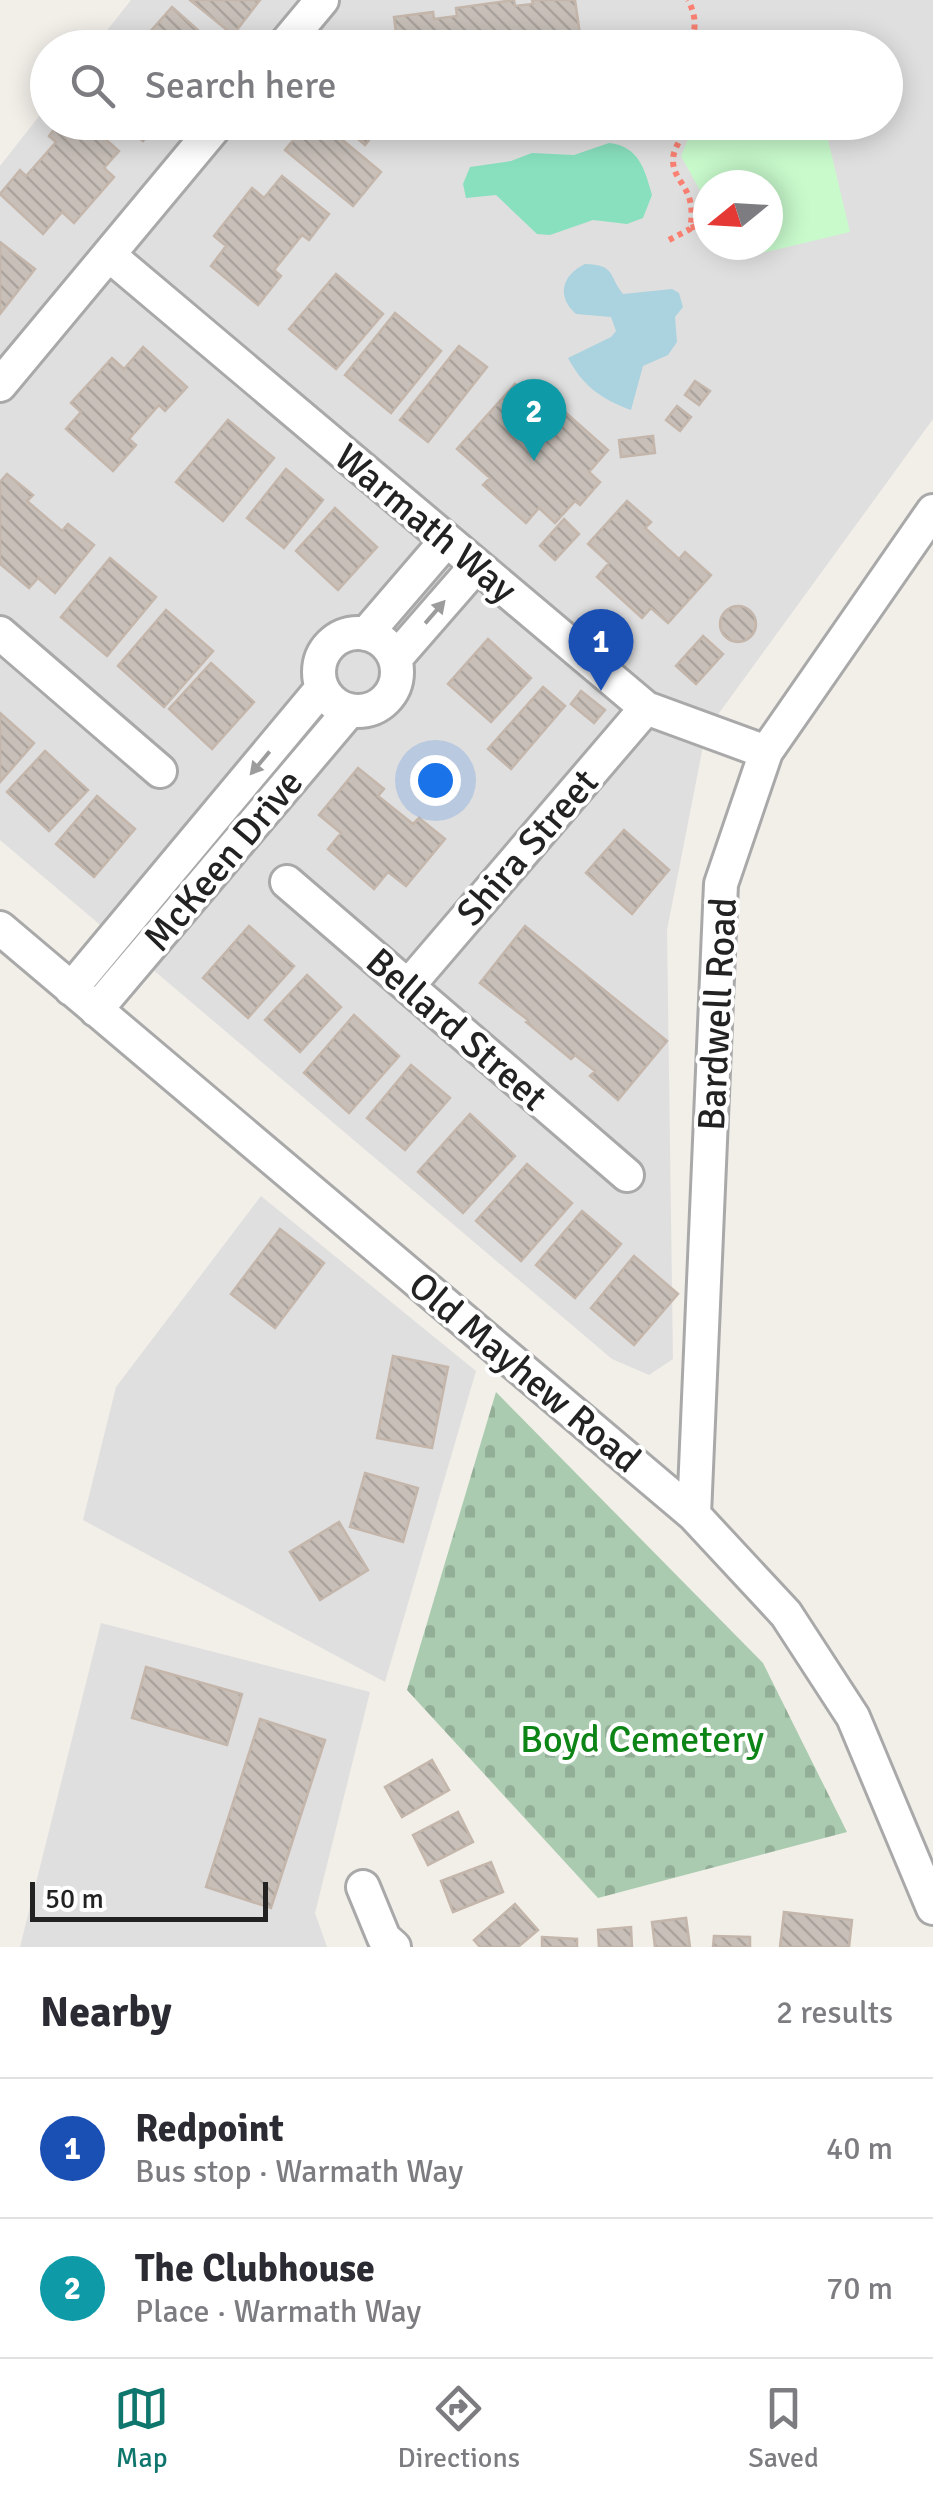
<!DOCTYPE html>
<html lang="en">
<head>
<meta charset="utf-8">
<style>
  :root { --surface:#fff; --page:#f7f7f7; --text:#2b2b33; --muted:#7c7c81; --line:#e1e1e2; --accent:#0f766e }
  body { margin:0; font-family:Signika,sans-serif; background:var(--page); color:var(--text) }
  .compass { position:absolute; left:693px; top:170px; width:90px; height:90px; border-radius:50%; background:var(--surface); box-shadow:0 5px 25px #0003; rotate:252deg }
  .scale { position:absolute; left:30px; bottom:25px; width:238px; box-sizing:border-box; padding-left:10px; border:5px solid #222; border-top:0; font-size:28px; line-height:35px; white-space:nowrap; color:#222; -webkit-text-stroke:8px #fff; paint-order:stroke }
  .you { position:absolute; left:435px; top:780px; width:35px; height:35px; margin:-25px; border:8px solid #fff; border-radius:50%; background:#1a73e8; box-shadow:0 0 0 15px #1a73e833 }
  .badge { display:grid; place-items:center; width:65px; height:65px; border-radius:50%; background:var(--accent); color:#fff; font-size:32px; font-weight:700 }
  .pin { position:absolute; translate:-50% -82px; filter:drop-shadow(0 2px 5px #0008) }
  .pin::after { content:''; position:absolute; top:52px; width:35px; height:30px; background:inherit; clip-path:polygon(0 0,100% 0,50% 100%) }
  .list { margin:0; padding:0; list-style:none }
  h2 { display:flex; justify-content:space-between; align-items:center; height:130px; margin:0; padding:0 40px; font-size:42px }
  h2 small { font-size:32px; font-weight:400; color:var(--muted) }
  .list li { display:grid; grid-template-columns:65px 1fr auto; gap:30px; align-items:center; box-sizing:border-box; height:140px; padding:0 40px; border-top:2px solid var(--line) }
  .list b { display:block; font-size:38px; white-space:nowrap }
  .list p { margin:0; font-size:32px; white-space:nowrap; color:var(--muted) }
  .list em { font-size:32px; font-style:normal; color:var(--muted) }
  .icon { flex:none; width:55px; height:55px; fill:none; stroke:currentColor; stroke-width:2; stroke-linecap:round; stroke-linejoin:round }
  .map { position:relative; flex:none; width:933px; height:1947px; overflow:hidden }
  .search { position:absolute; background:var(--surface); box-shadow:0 5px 25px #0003; left:30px; right:30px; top:30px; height:110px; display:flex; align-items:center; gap:25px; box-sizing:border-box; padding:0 35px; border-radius:55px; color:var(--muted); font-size:38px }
  .sheet { height:410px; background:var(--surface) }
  nav { display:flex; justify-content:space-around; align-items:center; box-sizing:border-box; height:140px; border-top:2px solid var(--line); background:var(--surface); font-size:28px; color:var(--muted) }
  nav a { display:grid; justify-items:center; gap:5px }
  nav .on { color:var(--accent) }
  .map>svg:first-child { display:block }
  .residential { fill:#e0dfdf; fill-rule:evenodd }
  .cemetery { fill:url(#cemetery-stones) }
  .park { fill:#c8facc }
  .pitch { fill:#88e0be }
  .water { fill:#aad3df }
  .building { fill:url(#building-back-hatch); stroke:#c4b6ab; stroke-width:2.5 }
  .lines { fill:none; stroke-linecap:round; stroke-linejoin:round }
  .minor-casing { stroke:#a9a9a9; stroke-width:38 }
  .path { stroke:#fa8072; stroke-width:6; stroke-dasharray:5 5; stroke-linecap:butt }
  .minor { stroke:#fff; stroke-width:32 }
  .oneway { fill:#9c9c9c }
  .labels { text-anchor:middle; stroke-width:8; stroke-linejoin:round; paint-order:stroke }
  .street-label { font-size:38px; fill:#222; stroke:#fff }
  .park-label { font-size:38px; fill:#0c8416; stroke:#fff }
</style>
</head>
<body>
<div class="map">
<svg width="933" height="1947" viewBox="0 0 933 1947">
  <defs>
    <pattern id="cemetery-stones" width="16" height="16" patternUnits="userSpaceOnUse" patternTransform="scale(2.5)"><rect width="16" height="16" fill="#aacbaf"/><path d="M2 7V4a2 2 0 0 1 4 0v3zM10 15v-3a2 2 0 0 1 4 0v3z" fill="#92ae96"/></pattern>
    <pattern id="building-back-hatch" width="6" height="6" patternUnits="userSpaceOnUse" patternTransform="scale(2.5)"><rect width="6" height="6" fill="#c7bfb8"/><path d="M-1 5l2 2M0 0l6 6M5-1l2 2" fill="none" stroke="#aba49e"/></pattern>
  </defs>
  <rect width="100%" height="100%" fill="#f2efe9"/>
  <path class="residential" d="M131 0H933V419L706 731 667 930 673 1359 649 1375 612 1359 0 840V166L47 106 48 122H886V48L94 47ZM708 185H768V245H708Z
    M261 1196 476 1371 385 1682 83 1520 116 1387Z
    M101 1623 370 1692 315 1913 327 1947H20Z"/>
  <path class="cemetery" d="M496 1392 763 1663 847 1832 598 1898 407 1690Z"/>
  <path class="park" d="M695 123H824L850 232 737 259 730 245H768V185H708V205L681 156Z"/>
  <path class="pitch" d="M609 143C639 146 645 170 652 195L643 218 627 224 593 220 550 235 537 234 496 195 466 198 463 184 470 167 511 161 532 153 574 155Z"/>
  <path class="water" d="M585 264C616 265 608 275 623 294L672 289 679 293 683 307 675 317 677 342 668 355 643 366 631 410C601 399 583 386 568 358L611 337 616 331 611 317 576 314C556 296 562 275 585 264Z"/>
  <path class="building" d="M190 0H260L233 35Z
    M514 0 515 6 533 4 532 0H575L582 48H398L394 17 433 12 434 19 457 16 456 8Z
    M172 7 218 48H147L141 42Z
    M60 122H86L119 151 104 168 114 177 74 223 62 212 43 234 0 194 20 170 26 176 56 142 49 136Z
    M118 122H159L143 141Z
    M308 122H321L381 172 353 206 285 150Z
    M338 122H384L365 145Z
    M282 176 329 214 309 240 302 235 274 270 281 276 258 305 211 266 226 246 214 236 252 188 264 198Z
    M0 242 35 269 0 314Z
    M336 274 383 314 336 369 289 329Z
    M395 313 441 351 391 413 345 375Z
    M459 346 487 367 428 442 400 420Z
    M143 347 187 387 165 411 159 405 129 439 136 445 113 471 66 429 81 412 71 403 112 358 124 369Z
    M695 381 710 391 699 405 685 395Z
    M515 384 530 397 538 388 608 450 589 472 600 482 580 505 575 501 555 523 539 508 526 523 483 485 490 478 457 449Z
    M677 406 691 417 680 431 666 420Z
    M228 420 274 458 223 521 176 482Z
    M653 436 655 453 621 457 619 440Z
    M286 469 323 500 284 548 247 518Z
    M7 474 33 495 27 501 62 531 68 524 94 545 55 593 38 578 29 588 0 564V482Z
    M627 501 651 522 645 528 679 559 685 552 711 575 668 623 651 608 642 618 597 577 609 563 588 544Z
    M335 508 377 547 338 590 296 551Z
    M564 519 579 534 555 560 540 546Z
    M110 558 156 597 107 656 61 617Z
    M720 624a18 18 0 1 1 36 0a18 18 0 1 1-36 0Z
    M166 610 213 651 164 707 118 666Z
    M703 636 723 654 696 684 676 666Z
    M488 639 531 678 491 722 448 684Z
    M211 663 254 702 212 749 169 709Z
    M543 687 565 706 511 769 488 749Z
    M581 691 605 710 594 723 571 704Z
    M0 713 34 743 0 782Z
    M45 751 88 790 49 831 7 792Z
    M358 768 384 789 378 796 413 824 419 818 445 839 406 886 388 872 374 889 328 849 341 833 319 815Z
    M97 796 135 829 94 877 56 844Z
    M624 830 669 870 632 914 586 873Z
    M249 926 294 966 248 1018 203 978Z
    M525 926 667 1041 618 1100 590 1076 595 1071 575 1055 571 1059 526 1022 528 1020 480 983Z
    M307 975 341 1007 300 1052 265 1020Z
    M354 1015 399 1056 349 1113 304 1073Z
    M411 1065 450 1098 405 1150 367 1118Z
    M470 1114 515 1156 463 1213 418 1172Z
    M527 1164 572 1203 521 1261 476 1221Z
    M582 1211 621 1244 575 1298 536 1265Z
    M280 1229 324 1263 275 1328 231 1294Z
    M634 1256 678 1294 634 1345 591 1308Z
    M393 1356 448 1367 432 1448 377 1438Z
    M365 1473 418 1488 403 1542 350 1527Z
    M339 1522 368 1570 320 1600 290 1552Z
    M146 1667 242 1694 227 1745 132 1718Z
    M260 1719 325 1740 271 1908 206 1887Z
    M432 1760 449 1790 402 1817 385 1787Z
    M458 1812 473 1842 428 1865 413 1835Z
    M491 1862 503 1892 453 1912 441 1881Z
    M515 1904 538 1930 518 1947H480L474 1940Z
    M784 1912 852 1920 849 1947H780Z
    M686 1918 690 1947H655L652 1922Z
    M631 1927 632 1947H599L598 1930Z
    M714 1936 750 1937V1947H713Z
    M542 1937 577 1939V1947H542Z"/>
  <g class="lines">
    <g class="minor-casing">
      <path id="minor" d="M282 48 322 0
        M109 255 646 708 766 752
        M0 385 219 122
        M0 633 160 771
        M319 672a39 39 0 1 1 78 0a39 39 0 1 1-78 0Z
        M366 634 446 541
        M395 659 476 566
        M287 882 627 1175
        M0 928 694 1515 786 1614 853 1717 933 1908
        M408 986 646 708
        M71 989 322 688
        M96 1010 350 710
        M694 1515 721 884 766 752 933 511
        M363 1887 384 1938 394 1947"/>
    </g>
    <path class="path" d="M687 48C697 32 697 17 688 0
      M691 228 708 221
      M669 240 690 229C698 187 673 184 673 160 673 147 685 135 687 122"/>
    <use href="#minor" class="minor"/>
  </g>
  <defs><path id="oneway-solid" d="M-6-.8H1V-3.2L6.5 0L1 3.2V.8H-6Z" transform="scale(2.5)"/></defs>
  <g class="oneway">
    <use href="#oneway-solid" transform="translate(435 612) rotate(-49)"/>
    <use href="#oneway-solid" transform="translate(260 763) rotate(130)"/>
  </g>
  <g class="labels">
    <g class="street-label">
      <text transform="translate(426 523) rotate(40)" y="13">Warmath Way</text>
      <text transform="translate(527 847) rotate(-49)" y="13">Shira Street</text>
      <text transform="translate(223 860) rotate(-50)" y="13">McKeen Drive</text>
      <text transform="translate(717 1014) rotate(-87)" y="13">Bardwell Road</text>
      <text transform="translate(457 1029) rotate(41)" y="13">Bellard Street</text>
      <text transform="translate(525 1372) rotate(40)" y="13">Old Mayhew Road</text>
    </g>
    <g class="park-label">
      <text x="642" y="1752">Boyd Cemetery</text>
    </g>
  </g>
</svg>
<svg class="compass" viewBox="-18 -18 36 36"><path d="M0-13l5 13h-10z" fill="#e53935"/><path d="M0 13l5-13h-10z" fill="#7c7c81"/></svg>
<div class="scale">50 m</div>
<div class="you"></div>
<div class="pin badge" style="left:601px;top:691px;background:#1a4fb4">1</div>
<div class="pin badge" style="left:534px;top:461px;background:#0f9aa8">2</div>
<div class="search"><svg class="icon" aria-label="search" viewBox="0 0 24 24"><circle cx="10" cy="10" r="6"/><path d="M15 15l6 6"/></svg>Search here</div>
</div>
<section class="sheet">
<h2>Nearby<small>2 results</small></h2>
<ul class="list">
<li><span class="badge" style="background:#1a4fb4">1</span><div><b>Redpoint</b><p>Bus stop · Warmath Way</p></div><em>40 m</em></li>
<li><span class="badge" style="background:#0f9aa8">2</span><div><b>The Clubhouse</b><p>Place · Warmath Way</p></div><em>70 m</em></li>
</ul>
</section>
<nav>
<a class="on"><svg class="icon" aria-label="map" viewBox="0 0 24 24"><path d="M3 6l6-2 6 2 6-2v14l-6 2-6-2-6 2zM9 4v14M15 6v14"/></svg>Map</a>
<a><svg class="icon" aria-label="directions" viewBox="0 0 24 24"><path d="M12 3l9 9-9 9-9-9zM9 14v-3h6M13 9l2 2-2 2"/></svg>Directions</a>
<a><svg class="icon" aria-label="saved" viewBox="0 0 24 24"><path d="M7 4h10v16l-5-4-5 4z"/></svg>Saved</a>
</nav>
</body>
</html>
